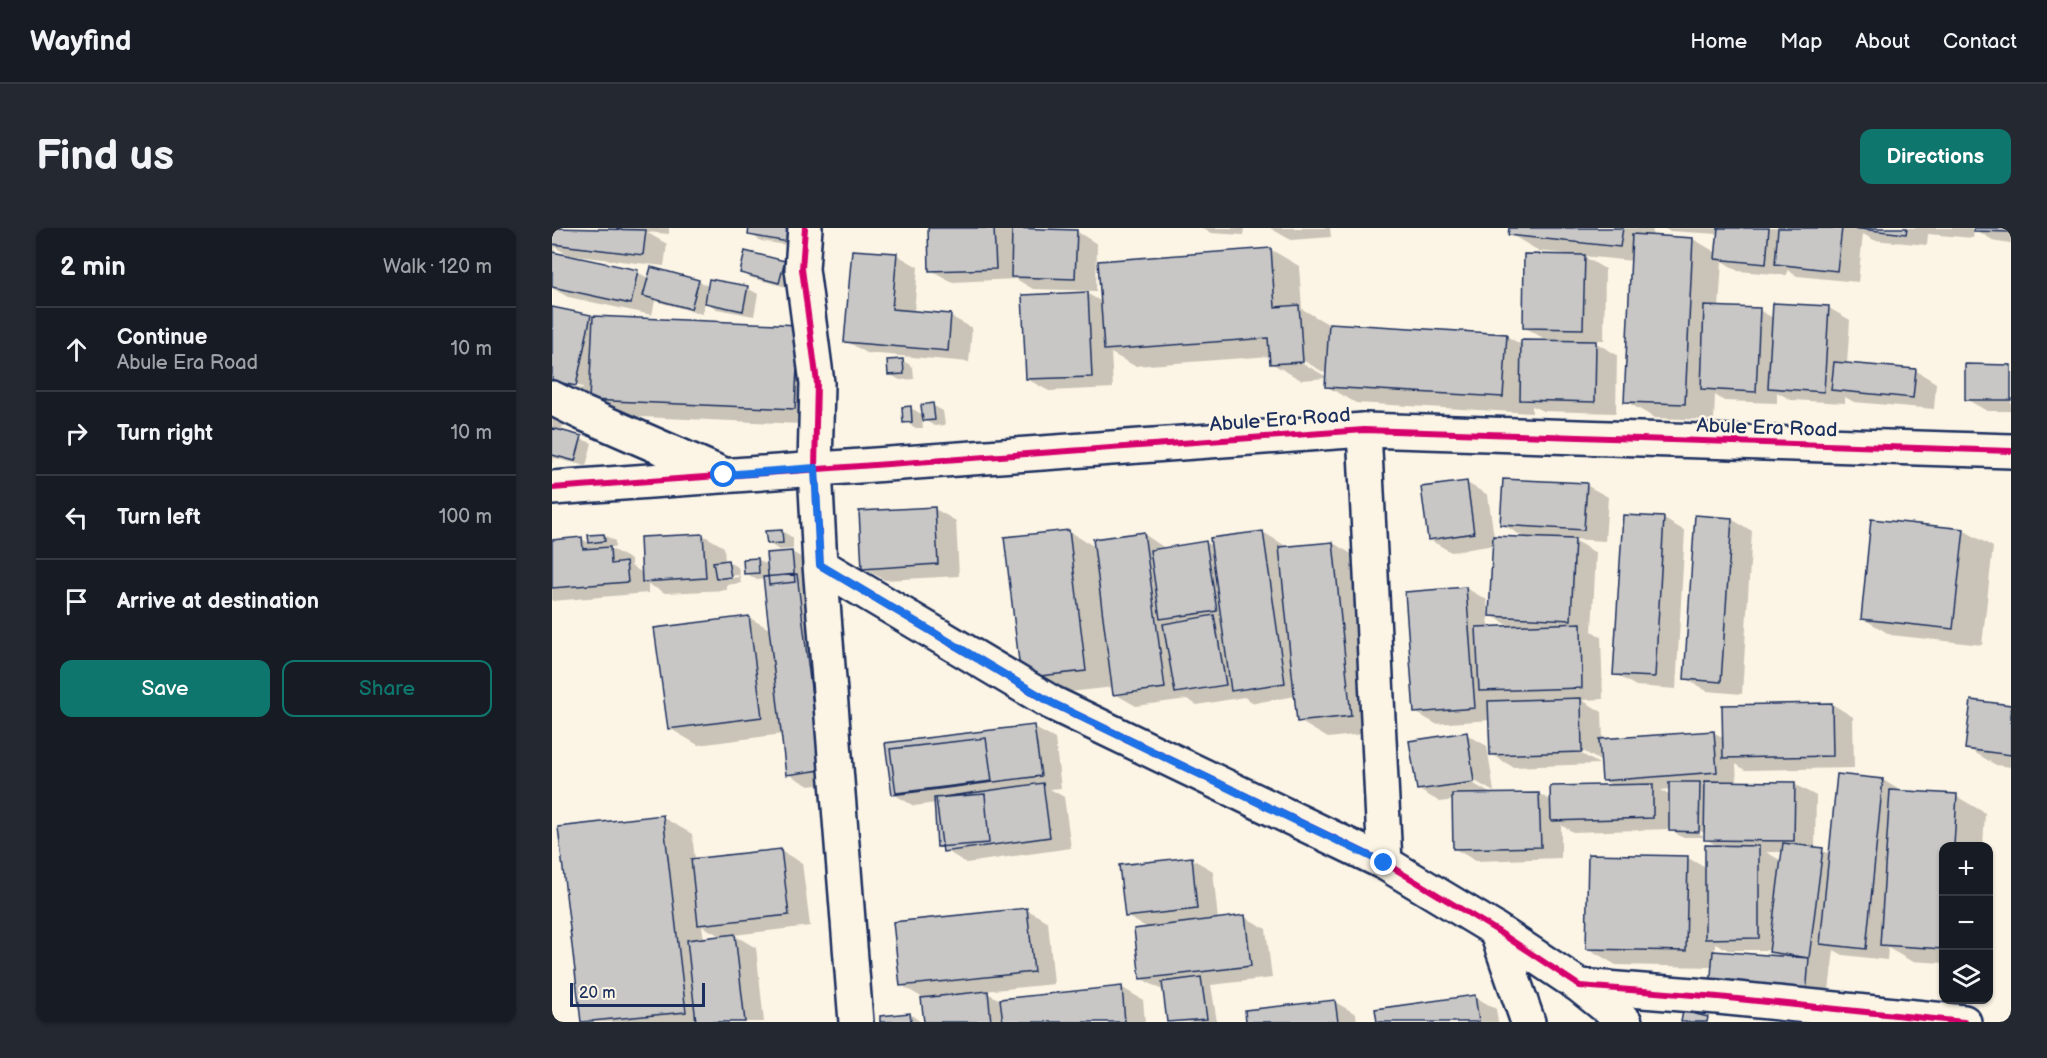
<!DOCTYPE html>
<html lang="en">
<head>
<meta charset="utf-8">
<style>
  :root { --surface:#171b24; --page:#242831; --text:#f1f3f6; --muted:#9ea1a6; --line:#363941; --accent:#0f766e }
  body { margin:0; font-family:"Balsamiq Sans",sans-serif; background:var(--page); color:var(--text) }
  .controls { position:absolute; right:18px; bottom:18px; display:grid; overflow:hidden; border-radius:12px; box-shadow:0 2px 4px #0004 }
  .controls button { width:54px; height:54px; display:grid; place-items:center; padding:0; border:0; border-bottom:2px solid var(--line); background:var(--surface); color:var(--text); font:30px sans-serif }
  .scale { position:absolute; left:18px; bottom:15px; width:135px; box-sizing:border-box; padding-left:6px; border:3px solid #1b2f5e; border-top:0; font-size:16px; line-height:21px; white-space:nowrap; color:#1b2f5e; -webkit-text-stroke:4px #fcf5e5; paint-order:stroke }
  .stop { position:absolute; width:18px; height:18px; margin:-14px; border:4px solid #1a73e8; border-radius:50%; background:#fff }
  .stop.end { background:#1a73e8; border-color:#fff; box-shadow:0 2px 6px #0008 }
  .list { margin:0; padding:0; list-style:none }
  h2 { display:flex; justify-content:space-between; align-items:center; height:78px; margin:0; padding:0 24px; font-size:26px }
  h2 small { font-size:20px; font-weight:400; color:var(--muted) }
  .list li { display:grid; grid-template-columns:39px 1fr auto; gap:18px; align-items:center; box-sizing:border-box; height:84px; padding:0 24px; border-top:2px solid var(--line) }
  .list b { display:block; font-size:22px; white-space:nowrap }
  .list p { margin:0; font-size:20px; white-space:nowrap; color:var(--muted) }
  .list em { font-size:20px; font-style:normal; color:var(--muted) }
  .actions { display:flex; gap:12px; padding:18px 24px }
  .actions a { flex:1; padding:14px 0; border:2px solid var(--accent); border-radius:12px; text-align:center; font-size:21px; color:var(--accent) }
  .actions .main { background:var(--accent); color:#fff }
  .icon { flex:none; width:33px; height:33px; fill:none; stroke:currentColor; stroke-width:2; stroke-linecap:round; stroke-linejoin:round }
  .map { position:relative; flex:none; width:1459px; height:794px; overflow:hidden; border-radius:12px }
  header { display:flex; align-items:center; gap:36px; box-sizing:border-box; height:84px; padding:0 30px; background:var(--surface); border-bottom:2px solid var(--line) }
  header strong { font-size:28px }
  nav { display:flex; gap:33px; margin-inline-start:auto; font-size:21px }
  .intro { display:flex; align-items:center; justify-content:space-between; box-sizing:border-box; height:144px; padding:0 36px }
  h1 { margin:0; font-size:42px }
  .button { padding:15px 27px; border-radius:12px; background:var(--accent); color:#fff; font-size:21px; font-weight:700 }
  main { display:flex; gap:36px; padding:0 36px }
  aside { flex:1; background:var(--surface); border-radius:12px; box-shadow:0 2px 4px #0004 }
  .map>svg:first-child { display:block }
  .shadow { fill:#0003; fill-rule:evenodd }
  .building { fill:#c8c7c6; stroke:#1b2f5e; stroke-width:1.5 }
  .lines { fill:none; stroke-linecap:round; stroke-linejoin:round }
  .street-casing { stroke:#1b2f5e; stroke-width:38 }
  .secondary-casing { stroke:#1b2f5e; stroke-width:38 }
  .street { stroke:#fcf5e5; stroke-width:33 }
  .secondary { stroke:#fcf5e5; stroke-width:33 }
  .cycleway-casing { stroke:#fcf5e5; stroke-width:10 }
  .cycleway { stroke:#d6006c; stroke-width:6 }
  .route { stroke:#1a73e8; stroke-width:8 }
  .labels { text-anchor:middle; stroke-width:5; stroke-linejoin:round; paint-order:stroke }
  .street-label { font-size:20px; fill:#1b2f5e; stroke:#fcf5e5 }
</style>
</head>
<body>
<header>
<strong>Wayfind</strong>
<nav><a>Home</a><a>Map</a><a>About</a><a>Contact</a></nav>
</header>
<div class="intro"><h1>Find us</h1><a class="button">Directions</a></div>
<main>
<aside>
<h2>2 min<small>Walk · 120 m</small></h2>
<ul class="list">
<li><svg class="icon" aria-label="ahead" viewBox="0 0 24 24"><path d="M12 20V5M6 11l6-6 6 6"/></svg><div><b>Continue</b><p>Abule Era Road</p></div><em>10 m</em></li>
<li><svg class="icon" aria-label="right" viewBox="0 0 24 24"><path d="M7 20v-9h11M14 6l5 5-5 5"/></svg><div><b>Turn right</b></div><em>10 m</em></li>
<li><svg class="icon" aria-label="left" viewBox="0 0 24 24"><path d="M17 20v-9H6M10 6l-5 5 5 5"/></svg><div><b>Turn left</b></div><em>100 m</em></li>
<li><svg class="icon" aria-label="arrive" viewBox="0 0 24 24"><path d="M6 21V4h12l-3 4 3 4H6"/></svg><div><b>Arrive at destination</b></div></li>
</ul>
<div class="actions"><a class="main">Save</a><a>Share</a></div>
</aside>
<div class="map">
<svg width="1459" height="794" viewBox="0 0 1459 794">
  <rect width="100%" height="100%" fill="#fcf5e5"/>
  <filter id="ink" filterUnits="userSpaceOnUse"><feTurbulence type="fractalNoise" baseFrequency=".0167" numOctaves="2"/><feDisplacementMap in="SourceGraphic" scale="12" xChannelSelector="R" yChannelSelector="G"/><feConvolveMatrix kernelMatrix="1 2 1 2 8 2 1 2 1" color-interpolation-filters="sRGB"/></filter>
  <g filter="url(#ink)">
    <path class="shadow" d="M0 0H117V6L94 4 115 16 112 38 16 27 3 19 2 26 85 44 98 51 147 53 157 59 195 60 206 66 202 88 165 81 153 74 150 86 103 73 100 87 16 69 0 60Z
      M199 0H250L247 19 209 13 198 6Z
      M378 0 524 3 545 16 544 63 481 61 464 51 400 54 379 42Z
      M650 0H692L691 7 659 5Z
      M718 0H778L779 9 739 12Z
      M959 0H1101L1100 9 1141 11 1165 25 1167 6 1117 3 1112 0H1459V15L1444 14 1422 1 1421 10 1376 6 1375 17 1322 12 1311 6 1306 54 1245 48 1235 42V47L1186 43 1170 33 1167 80 1207 82 1221 90 1277 80 1298 92 1295 136 1363 142 1384 155 1382 181 1302 174 1293 169V175L1239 172 1225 164V175L1172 173 1163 167 1162 192 1103 190 1073 173 1081 33 1031 28 1053 41 1052 112H1039L1065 127 1064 185 991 183 980 178V185L804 175 774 158 775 150 749 152 719 135V128L583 138 559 125 561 160 497 163 475 151 536 66 550 74 718 21 747 38 750 81 776 96 954 108 970 117 998 114 972 99 1016 26 987 23 958 6ZM745 129 775 146V149L743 131Z
      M302 23 345 27 366 39 362 84 398 88 420 100 417 134 315 125 294 113Z
      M194 24 233 34 244 40 238 60 200 50 189 44Z
      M0 80 42 91 246 98 272 197 68 188 39 171V168L0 160V155L31 161V159L0 152Z
      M350 132 361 139 362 151 348 152 337 146Z
      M1415 138 1459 139V183H1435L1414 171Z
      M380 177 391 183 393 197 383 198 370 191 371 200H364L353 194 359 180 371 187Z
      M0 182 13 189 9 204 40 215 34 238 2 230 0 236Z
      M915 255 936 267 942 309 975 311 950 296 1034 257 1056 269 1053 313 1020 311 1044 325 1040 403 1049 409 1051 471 1030 472 1050 484 1051 512 1161 504 1172 510 1280 476 1301 489 1302 540 1193 542 1184 536 1185 555 1242 556 1264 568 1263 620 1279 626 1331 552 1352 565 1404 568 1433 585 1431 618H1392V735L1359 733 1336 720 1335 732 1291 727 1282 722 1275 779 1161 739 1064 737 1035 720 1136 630 1154 640 1167 619 1154 611V606L1141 599 1140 601 1153 609H1129L1119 601 1021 604 1009 597V630L924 633 903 621 902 572 888 574 867 562 914 506 935 518 942 564 916 549 915 552 941 567 987 566 1000 573 1062 558 1051 552 1050 534 1024 519 1023 522 1047 536 961 539 939 526 938 492 884 496 863 484 914 360 935 372 937 400 959 399 939 387 942 317 899 324 878 312ZM1119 561V568L1108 562ZM1214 624H1232L1230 639 1228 632ZM1163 715 1176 722H1219L1230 730 1163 724Z
      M383 281 404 293 407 348 333 352 311 340Z
      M1072 288 1112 291 1133 303 1124 461 1084 458 1063 446Z
      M1179 291 1200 303 1190 466 1155 463 1134 451Z
      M1411 302 1441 319 1430 417 1339 407 1310 390Z
      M230 303 241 310V321L227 322 216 315Z
      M516 303 543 319 592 306 614 321 653 314 661 318 711 304 732 317V320L781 315 810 332 828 504 776 510 747 493 744 468 702 475 692 469 645 477 635 471 584 478 563 466 562 459 500 466 471 449Z
      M52 307 63 313V319H56L79 332V338L91 345 151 307 172 319 173 333 186 339 189 355 174 357 175 362 113 365 96 356V365L0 373V313L30 311 39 316 38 309ZM186 347 187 349 174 351V348Z
      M240 324 250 330 290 554 257 558 236 546 231 506 146 517 117 500 196 389 219 402 213 351 205 352 194 345 206 331 217 338Z
      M1421 474 1459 478V539L1444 537 1415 520Z
      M481 499 503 511 509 560 498 561 512 569 519 620 414 635 387 618 384 575 362 578 341 566Z
      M110 589 140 606 143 632 229 623 250 635 258 698 182 707 204 720 212 794H30L7 600ZM150 698 170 709 152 711Z
      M640 631 661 643 666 692 693 689 714 701 720 750 659 757 665 794H617L612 763 590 751 596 700 574 688Z
      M474 681 496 694 502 756 432 763 448 772 569 759 591 772 593 794H373L371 770 349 757Z
      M923 769 944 781 946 794H827Z
      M783 774 804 786 805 794H695Z
      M358 786 369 794H330Z"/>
    <path class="building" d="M0 0 94 2 91 27 0 16Z
      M197 0H238L236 14 196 7Z
      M376 0H442L444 41 377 43Z
      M460 0 525 2 523 51 459 49Z
      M957 0H1071L1068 19 956 7Z
      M1166 0H1217L1214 36 1163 31Z
      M1226 0H1290L1285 43 1223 36Z
      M1299 0H1355L1354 6Z
      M1422 0H1459V4L1422 3Z
      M1080 6 1141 10 1133 176 1072 174Z
      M719 20 723 79 747 77 751 134 718 136 716 110 552 122 546 33Z
      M300 22 345 25 340 81 399 86 396 123 292 114Z
      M193 23 233 33 227 55 188 45Z
      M0 24 86 42 79 76 0 59Z
      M972 26 1033 27 1031 101 971 100Z
      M99 39 147 52 139 81 91 68Z
      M157 51 196 58 191 83 153 75Z
      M536 64 540 149 474 151 470 67Z
      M1221 75 1277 78 1272 164 1216 160Z
      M1152 78 1208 80 1204 164 1149 161Z
      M0 79 39 87 24 158 0 153Z
      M41 88 247 97 243 181 37 172Z
      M777 95 955 106 951 169 773 159Z
      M969 112 1044 113 1043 174 968 172Z
      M351 131 352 146 336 147 335 132Z
      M1282 134 1364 141 1361 170 1279 162Z
      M1413 136 1459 137V172H1413Z
      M381 175 383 192 371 193 369 177Z
      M359 178 360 194 351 195 350 179Z
      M0 200 30 208 23 233 0 227Z
      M951 251 1035 255 1032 302 948 297Z
      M915 253 922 305 876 312 869 259Z
      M383 279 386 336 310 341 307 283Z
      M1071 287 1112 289 1103 449 1061 447Z
      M1143 287 1180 290 1169 454 1132 451Z
      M1319 291 1412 301 1401 401 1309 391Z
      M230 302 231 315 215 316 213 303Z
      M517 302 534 443 469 450 452 309Z
      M711 303 733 455 679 463 658 310Z
      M592 304 613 460 561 467 541 311Z
      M52 306 53 313 37 315 36 307Z
      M151 306 154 350 90 354 88 309Z
      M941 308 1023 311 1019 392 937 388Z
      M30 309 31 321 58 319 59 336 74 334 76 354 0 360V312Z
      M654 313 665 383 608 391 598 322Z
      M781 314 799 488 745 494 727 319Z
      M240 323 243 354 217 357 214 325Z
      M206 330 207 345 192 346 191 331Z
      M176 332 179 349 164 351 161 334Z
      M245 346 269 542 234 547 211 349Z
      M914 359 923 480 862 485 853 364Z
      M662 387 674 457 623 465 611 396Z
      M197 388 210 489 116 501 102 400Z
      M1029 395 1030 460 927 463 924 399Z
      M1029 470 1030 524 938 527 936 473Z
      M1419 472 1459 477V527L1413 521Z
      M1280 475 1281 528 1171 530 1170 477Z
      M482 497 489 548 340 567 333 515Z
      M1162 503 1165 544 1050 553 1047 511Z
      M915 504 922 554 865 562 857 513Z
      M434 510 440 553 344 565 338 521Z
      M1285 546 1331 551 1314 721 1268 716Z
      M1153 553 1243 554 1242 613 1152 612Z
      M1117 554H1148L1147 604 1117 603Z
      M491 555 498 609 391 624 384 570Z
      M1101 556V590L999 593 998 558Z
      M1338 562 1405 566 1402 618H1392V721L1328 717Z
      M987 565 989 619 901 621 900 566Z
      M433 566 437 615 385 619 382 570Z
      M111 587 134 784 29 794 6 599Z
      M1231 615 1271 620 1257 730 1217 724Z
      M1153 617 1207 618V710L1153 711Z
      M229 621 237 687 146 697 139 631Z
      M1036 626 1136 628 1134 723 1034 721Z
      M640 629 645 681 573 689 567 637Z
      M475 680 482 744 348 758 341 694Z
      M693 687 699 738 588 751 582 701Z
      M183 706 193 794H144L135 712Z
      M1161 723 1257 730 1254 768 1158 760Z
      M649 749 655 791 615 794 610 754Z
      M570 758 573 794H451L448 771Z
      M436 763 439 794H372L369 770Z
      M923 767 927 794H825L823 781Z
      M783 772 786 794H694L693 782Z
      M1131 783 1156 789 1155 794H1129Z
      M358 785 359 794H328V788Z"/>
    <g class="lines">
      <g class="street-casing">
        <path id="street" d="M253 0 250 41 265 155 263 240 268 337 500 475 833 635 944 702 1028 758 1166 769 1412 794
          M0 170 30 185 172 247
          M812 202 833 635
          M268 337 304 794
          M944 702 976 794
          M1028 758 1073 794"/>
      </g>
      <g class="secondary-casing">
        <path id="secondary" d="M0 260 812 202 1459 223"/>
      </g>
      <use href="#street" class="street"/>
      <use href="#secondary" class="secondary"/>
      <g class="cycleway-casing">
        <path id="cycleway" d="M253 0 250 41 265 155 263 240 268 337 500 475 833 635 944 702 1028 758 1166 769 1412 794
          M0 260 812 202 1459 223"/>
      </g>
      <use href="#cycleway" class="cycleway"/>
    </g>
  </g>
  <g class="lines" filter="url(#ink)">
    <path class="route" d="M172 247 263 240 268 337 500 475 832 635"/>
  </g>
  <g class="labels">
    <g class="street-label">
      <text transform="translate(728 191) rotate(-4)" y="7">Abule Era Road</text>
      <text transform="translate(1215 199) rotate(2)" y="7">Abule Era Road</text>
    </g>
  </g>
</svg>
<div class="controls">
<button>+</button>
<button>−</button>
<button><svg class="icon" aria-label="layers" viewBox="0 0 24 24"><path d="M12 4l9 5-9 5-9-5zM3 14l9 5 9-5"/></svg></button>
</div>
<div class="scale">20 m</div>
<div class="stop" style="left:172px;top:247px"></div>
<div class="stop end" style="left:832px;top:635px"></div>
</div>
</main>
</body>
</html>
